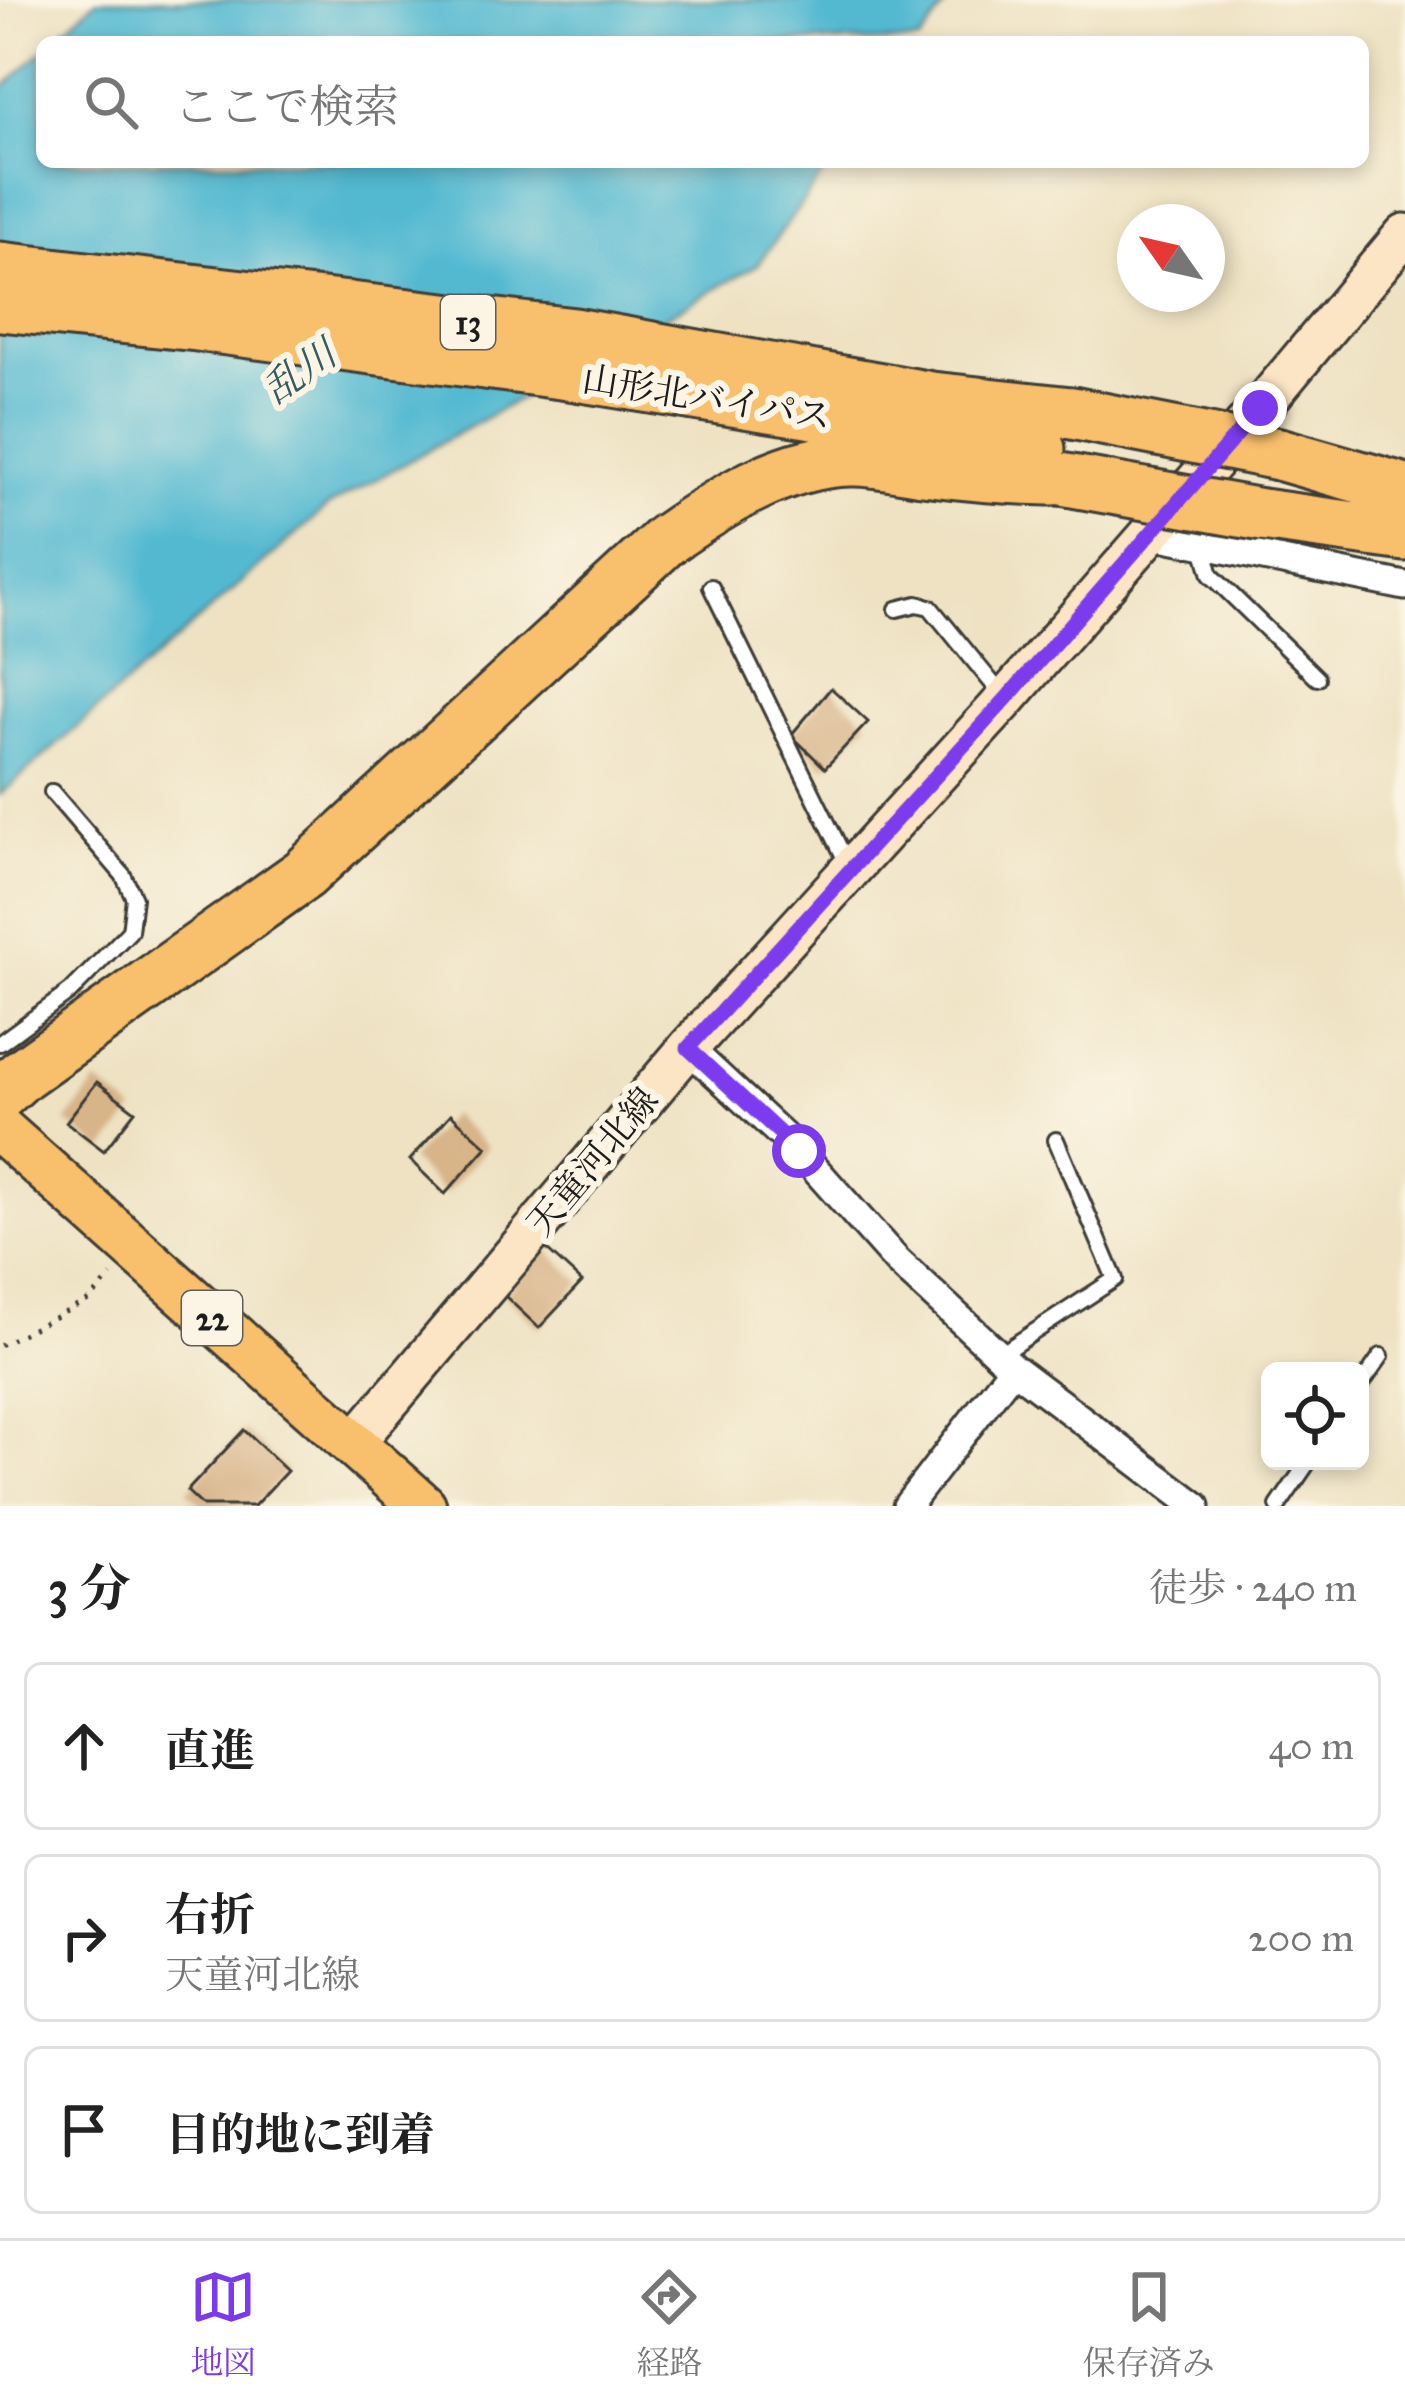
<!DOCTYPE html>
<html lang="ja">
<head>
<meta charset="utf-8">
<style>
  :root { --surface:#fff; --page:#f2f2f2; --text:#222; --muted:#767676; --line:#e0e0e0; --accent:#7c3aed }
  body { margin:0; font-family:"IM FELL Great Primer","Noto Serif JP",serif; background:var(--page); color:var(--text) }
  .controls { position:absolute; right:36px; bottom:36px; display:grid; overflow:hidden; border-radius:18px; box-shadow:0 6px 18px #0003 }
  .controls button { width:108px; height:108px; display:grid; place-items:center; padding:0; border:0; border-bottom:3px solid var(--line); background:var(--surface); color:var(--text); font:60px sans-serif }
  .compass { position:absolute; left:1117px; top:204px; width:108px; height:108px; border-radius:50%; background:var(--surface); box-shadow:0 6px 18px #0003; rotate:304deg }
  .stop { position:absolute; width:36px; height:36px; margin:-27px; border:9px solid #7c3aed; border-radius:50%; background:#fff }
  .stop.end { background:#7c3aed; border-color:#fff; box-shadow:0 3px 12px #0008 }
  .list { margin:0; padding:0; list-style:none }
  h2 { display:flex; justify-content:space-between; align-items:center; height:156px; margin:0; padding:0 48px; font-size:51px }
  h2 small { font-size:39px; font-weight:400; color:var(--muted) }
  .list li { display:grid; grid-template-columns:78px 1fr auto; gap:36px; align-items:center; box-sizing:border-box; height:168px; margin:0 24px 24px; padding:0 24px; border:3px solid var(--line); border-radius:18px }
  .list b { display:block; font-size:45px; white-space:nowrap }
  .list p { margin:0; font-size:39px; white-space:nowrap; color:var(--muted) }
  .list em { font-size:39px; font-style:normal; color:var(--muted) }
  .icon { flex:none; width:66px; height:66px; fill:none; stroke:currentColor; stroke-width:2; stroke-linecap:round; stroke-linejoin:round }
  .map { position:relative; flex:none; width:1405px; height:1506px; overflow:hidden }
  .search { position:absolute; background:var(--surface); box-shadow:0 6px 18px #0003; left:36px; right:36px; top:36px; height:132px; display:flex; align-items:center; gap:30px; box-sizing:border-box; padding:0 42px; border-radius:18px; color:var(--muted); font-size:45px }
  .sheet { height:732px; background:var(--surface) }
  nav { display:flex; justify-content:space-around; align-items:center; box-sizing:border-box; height:168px; border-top:3px solid var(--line); background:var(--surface); font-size:33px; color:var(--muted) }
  nav a { display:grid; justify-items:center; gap:6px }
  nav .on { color:var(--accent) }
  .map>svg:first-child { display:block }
  .water { fill:#53b9d1; stroke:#386a76; stroke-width:3 }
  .building { fill:#d8b489 }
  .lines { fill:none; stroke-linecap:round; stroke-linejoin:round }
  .lane-casing { stroke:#3c3a35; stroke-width:20 }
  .street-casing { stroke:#3c3a35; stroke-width:33 }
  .secondary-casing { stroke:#3c3a35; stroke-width:45 }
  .primary-casing { stroke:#3c3a35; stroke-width:51 }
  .highway-casing { stroke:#3c3a35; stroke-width:57 }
  .path { stroke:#3c3a35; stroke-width:4.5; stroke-dasharray:3 9; stroke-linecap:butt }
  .lane { stroke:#fff; stroke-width:14 }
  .street { stroke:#fff; stroke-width:27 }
  .secondary { stroke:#fce5c4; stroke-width:39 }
  .primary { stroke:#f8bf6c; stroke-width:45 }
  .highway { stroke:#f8bf6c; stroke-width:51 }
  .highway-bridge-casing { stroke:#3c3a35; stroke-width:57; stroke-linecap:butt }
  .highway-bridge { stroke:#f8bf6c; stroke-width:51 }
  .route { stroke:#7c3aed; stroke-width:15 }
  .labels { text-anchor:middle; stroke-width:12; stroke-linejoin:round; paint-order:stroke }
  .shield { fill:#fcf5e5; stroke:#5f5d58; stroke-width:3 }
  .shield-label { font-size:33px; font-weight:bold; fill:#1c1c1c }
  .street-label { font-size:36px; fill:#1c1c1c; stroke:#fcf5e5 }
  .water-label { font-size:39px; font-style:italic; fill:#325b64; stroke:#fcf5e5 }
</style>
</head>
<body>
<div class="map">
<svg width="1405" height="1506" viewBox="0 0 1405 1506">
  <rect width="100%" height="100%" fill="#fcf5e5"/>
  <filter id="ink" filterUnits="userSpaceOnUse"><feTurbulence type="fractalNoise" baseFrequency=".00833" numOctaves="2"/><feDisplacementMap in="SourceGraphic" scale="24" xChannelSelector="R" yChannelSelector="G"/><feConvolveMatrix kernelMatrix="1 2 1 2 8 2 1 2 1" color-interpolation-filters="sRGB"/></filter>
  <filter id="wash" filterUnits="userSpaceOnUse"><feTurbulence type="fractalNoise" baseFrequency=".004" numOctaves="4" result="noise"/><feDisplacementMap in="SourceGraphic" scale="48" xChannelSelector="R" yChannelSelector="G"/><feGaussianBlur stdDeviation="2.7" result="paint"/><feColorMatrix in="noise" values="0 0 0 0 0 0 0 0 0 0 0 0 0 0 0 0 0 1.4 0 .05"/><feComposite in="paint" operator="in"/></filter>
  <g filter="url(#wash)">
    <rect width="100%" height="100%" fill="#eee2c3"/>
    <path class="water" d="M96 0H950L919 42H51Z
      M42 51V162H832L757 265 327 507 0 795V91Z"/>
    <g id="blocks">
      <path class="building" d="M831 688 868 722 825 768 791 735Z
        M97 1082 135 1111 104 1151 66 1122Z
        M451 1114 487 1147 445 1194 410 1160Z
        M545 1248 582 1282 539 1328 504 1295Z
        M244 1430 287 1471 254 1506H203L187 1491Z"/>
    </g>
  </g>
  <g filter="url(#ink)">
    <use href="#blocks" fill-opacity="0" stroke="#3c3a35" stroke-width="3"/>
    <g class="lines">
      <g class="lane-casing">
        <path id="lane" d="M1202 543 1211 575 1317 678
          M711 587 847 863
          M897 609 917 604 930 607 1002 695
          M0 1043 71 991 130 931 134 898 123 875 52 792
          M999 1355 1115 1279 1056 1140
          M1360 1386 1381 1356
          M1278 1506 1309 1461"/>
      </g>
      <g class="street-casing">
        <path id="street" d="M1151 534 1405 586
          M688 1048 799 1151 897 1261 1013 1368 1196 1506
          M907 1506 1013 1368"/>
      </g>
      <g class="secondary-casing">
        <path id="secondary" d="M354 1443 688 1048 1006 699 1260 408 1405 234"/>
      </g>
      <g class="primary-casing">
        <path id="primary" d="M0 1129 423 1506"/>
      </g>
      <g class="highway-casing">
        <path id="highway" d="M0 268 575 334 932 398 1072 413
          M0 305 197 325 576 375 1039 449
          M1279 454 1405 490
          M1262 515 1405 535
          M0 1094 21 1075 304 874 666 540C719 503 783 461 850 460 874 459 900 466 923 469 970 475 1014 479 1061 479"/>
      </g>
      <path class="path" d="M0 1345 91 1299 111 1276"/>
      <use href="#lane" class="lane"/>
      <use href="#street" class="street"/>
      <use href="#secondary" class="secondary"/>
      <use href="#primary" class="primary"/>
      <use href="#highway" class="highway"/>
      <g class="highway-bridge-casing">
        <path id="highway-bridge" d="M1072 413 1279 454
          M1061 479 1262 515"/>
      </g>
      <use href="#highway-bridge" class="highway-bridge"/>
    </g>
  </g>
  <g class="lines" filter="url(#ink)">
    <path class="route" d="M799 1151 688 1048 1006 699 1260 408"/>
  </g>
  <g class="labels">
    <g class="shield">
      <rect x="441" y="295" width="54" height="54" rx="9"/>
      <rect x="182" y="1291" width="60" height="54" rx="9"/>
    </g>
    <g class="shield-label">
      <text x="468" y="334">13</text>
      <text x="212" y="1330">22</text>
    </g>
    <g class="street-label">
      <text transform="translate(707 397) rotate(9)" y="13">山形北バイパス</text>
      <text transform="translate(592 1161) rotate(-50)" y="13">天童河北線</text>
    </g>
    <g class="water-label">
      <text transform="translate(299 371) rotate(-35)" y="14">乱川</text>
    </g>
  </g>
</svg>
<div class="controls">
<button><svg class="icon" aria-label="locate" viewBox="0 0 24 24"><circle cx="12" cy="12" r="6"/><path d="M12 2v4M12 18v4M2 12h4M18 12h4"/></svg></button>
</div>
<svg class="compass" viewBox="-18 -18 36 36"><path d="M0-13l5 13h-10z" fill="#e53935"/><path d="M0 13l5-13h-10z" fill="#767676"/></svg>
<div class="stop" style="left:799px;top:1151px"></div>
<div class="stop end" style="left:1260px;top:408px"></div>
<div class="search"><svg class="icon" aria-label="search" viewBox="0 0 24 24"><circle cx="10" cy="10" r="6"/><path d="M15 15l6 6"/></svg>ここで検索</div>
</div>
<section class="sheet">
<h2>3 分<small>徒歩 · 240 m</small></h2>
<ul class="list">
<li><svg class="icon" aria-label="ahead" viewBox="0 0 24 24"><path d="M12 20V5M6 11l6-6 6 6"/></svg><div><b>直進</b></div><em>40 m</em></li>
<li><svg class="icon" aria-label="right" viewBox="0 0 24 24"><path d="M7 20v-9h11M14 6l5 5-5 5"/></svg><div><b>右折</b><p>天童河北線</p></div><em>200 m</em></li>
<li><svg class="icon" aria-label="arrive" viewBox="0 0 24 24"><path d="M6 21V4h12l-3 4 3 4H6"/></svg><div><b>目的地に到着</b></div></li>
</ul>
</section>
<nav>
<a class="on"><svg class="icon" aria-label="map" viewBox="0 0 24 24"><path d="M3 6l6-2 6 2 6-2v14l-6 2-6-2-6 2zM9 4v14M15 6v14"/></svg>地図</a>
<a><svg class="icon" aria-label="directions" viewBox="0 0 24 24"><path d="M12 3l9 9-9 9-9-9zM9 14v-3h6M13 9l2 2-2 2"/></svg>経路</a>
<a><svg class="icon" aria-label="saved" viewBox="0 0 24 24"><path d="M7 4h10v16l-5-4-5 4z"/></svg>保存済み</a>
</nav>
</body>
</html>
